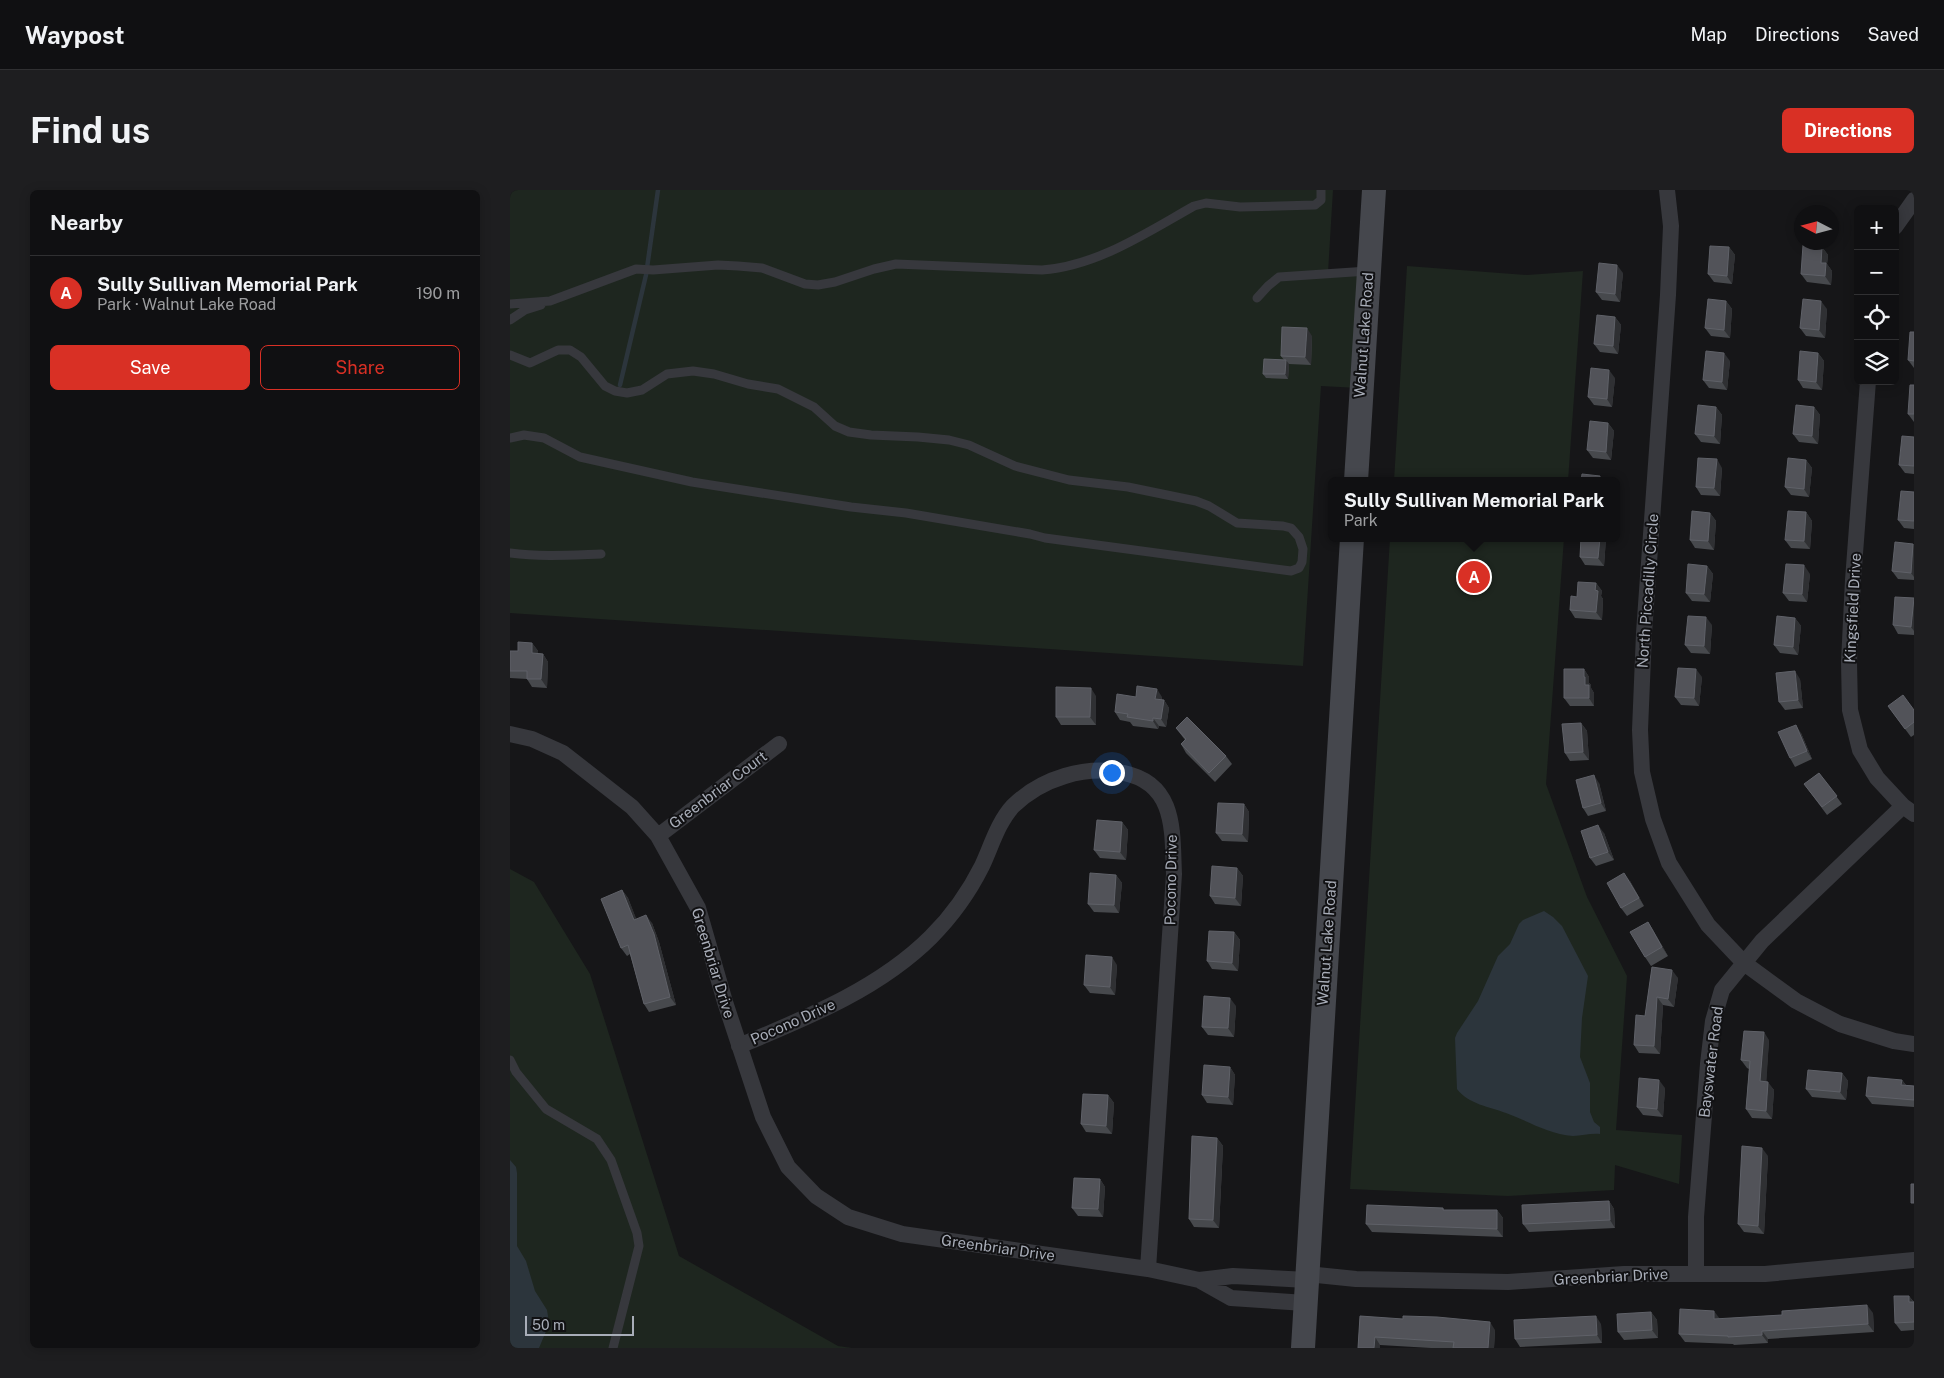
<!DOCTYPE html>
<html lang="en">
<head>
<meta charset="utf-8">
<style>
  :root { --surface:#101012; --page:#1e1e20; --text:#f1f3f6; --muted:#9c9d9f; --line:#303032; --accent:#d93025 }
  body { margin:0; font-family:"Public Sans",sans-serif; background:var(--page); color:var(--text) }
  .controls { position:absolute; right:15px; top:15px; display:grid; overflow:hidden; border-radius:8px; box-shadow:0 2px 12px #0003 }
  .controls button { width:45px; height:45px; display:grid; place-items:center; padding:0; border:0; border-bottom:1px solid var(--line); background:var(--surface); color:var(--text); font:25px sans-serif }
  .compass { position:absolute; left:1284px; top:15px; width:45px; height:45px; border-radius:50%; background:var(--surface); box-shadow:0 2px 12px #0003; rotate:276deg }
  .scale { position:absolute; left:15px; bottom:12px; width:109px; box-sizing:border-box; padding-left:5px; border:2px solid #a8adb8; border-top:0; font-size:14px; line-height:18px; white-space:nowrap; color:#a8adb8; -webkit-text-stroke:4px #111113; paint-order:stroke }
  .you { position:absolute; left:601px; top:582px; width:18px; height:18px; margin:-12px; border:4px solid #fff; border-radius:50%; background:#1a73e8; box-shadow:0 0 0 8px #1a73e833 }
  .badge { display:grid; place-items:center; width:32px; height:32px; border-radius:50%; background:var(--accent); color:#fff; font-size:16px; font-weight:700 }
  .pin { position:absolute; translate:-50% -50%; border:2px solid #fff; box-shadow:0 1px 5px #0006 }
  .popup { position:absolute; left:818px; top:287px; width:292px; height:65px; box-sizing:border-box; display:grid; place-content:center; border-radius:8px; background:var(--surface); filter:drop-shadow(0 1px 4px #0005); font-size:16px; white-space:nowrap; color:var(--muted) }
  .popup b { font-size:19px; color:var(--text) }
  .popup::after { content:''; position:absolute; left:50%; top:100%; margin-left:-10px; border:10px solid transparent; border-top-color:var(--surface) }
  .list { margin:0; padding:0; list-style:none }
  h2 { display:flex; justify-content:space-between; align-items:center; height:65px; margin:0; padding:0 20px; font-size:21px }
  h2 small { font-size:16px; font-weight:400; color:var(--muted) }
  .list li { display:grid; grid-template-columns:32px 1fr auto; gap:15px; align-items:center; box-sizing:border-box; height:75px; padding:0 20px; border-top:1px solid var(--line) }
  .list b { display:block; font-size:19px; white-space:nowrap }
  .list p { margin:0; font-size:16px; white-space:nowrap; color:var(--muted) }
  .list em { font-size:16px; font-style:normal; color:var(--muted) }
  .actions { display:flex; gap:10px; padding:15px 20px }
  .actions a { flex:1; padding:11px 0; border:1px solid var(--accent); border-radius:8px; text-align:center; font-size:18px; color:var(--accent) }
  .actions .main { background:var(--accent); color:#fff }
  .icon { flex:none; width:28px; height:28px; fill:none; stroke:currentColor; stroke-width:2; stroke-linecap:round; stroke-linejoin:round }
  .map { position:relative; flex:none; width:1404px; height:1158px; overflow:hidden; border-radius:8px }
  header { display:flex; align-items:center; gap:30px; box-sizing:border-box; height:70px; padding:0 25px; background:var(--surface); border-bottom:1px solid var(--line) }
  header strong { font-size:24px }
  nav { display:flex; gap:28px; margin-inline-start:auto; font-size:18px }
  .intro { display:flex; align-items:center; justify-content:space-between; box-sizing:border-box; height:120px; padding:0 30px }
  h1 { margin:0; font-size:35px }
  .button { padding:12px 22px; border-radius:8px; background:var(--accent); color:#fff; font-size:18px; font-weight:700 }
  main { display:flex; gap:30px; padding:0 30px }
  aside { flex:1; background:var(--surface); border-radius:8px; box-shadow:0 2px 12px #0003 }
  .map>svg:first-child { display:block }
  .green { fill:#1e261f }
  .water { fill:#2c353c }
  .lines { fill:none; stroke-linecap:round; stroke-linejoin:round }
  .stream { stroke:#2c353c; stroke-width:4.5 }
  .lane { stroke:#37383d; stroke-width:9 }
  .street { stroke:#37383d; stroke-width:16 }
  .secondary { stroke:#45474d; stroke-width:24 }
  .wall { fill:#47494d }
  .shaded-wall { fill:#2f3033 }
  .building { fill:#525359; stroke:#5f6168 }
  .labels { text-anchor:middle; stroke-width:4; stroke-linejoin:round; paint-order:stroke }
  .street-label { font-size:15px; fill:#a8adb8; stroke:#111113 }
</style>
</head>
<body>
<header>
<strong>Waypost</strong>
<nav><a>Map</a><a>Directions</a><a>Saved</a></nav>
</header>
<div class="intro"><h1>Find us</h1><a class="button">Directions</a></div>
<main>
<aside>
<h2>Nearby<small></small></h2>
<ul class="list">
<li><span class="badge">A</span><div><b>Sully Sullivan Memorial Park</b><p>Park · Walnut Lake Road</p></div><em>190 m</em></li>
</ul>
<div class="actions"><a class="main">Save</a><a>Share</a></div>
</aside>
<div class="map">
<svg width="1404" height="1158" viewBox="0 0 1404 1158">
  <rect width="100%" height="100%" fill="#161618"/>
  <path class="green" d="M0 0H823L818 83 856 86 849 198 811 196 793 476 0 423Z
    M897 76 1017 85 1073 81 1058 291H884Z
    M880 348H1054L1036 594 1077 707 1117 786 1106 940 1172 945 1169 994 1105 975 1104 1000 998 1006 840 999Z
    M0 679 24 692 80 784 169 1066 328 1156 342 1158H0Z"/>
  <path class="water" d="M1034 721 1043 727 1052 736 1078 786 1072 828 1070 867 1080 893V922L1084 932 1090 937V944C1081 943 1072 946 1063 946 1038 944 1018 931 996 923 980 917 958 914 947 899L945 848 947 843 968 811 988 766 1000 754 1009 734 1013 730Z
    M0 970 6 977 7 983V1056L16 1071 25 1101 37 1120 38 1126 37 1139 29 1158H0Z"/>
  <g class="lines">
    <path class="stream" d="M110 195 136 85 148 0"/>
    <path class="lane" d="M747 108 758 96 769 87 858 81
      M0 114 40 111 126 79 143 80 208 75 228 76 252 78 295 94 308 95 325 92 364 79 386 74 532 80C587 76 636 43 684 16L696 13 730 17 805 15 811 10V0
      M0 130 15 120 31 115
      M0 165 20 173 48 160H60L71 167 95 196 105 201 117 203 132 200 157 184 183 181 204 184 238 194 268 199 304 217 325 236 339 242 361 245 408 247 439 250 459 255 505 276 559 290 618 297 686 311 699 316 727 333 773 336 781 338 789 347 793 359 792 372 789 378 781 381 535 348 520 344 396 323 341 317 182 292 70 267 34 248 14 245 0 248
      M0 363C31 367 61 365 91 364
      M0 870 6 882 36 919 87 949 101 970 127 1043 129 1056 103 1158"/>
    <path class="street" d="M1157 0 1161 36 1158 105 1134 443 1130 540 1132 582 1143 629 1159 673 1198 735 1234 773 1286 811 1330 834 1384 851 1404 854
      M1385 37 1404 10
      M1358 191 1343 390 1339 472 1340 520 1350 560 1367 588 1393 616 1404 624
      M0 544 22 549 53 563 122 617 148 646 188 718 215 812 253 927 278 977 306 1006 338 1027 392 1044 638 1079 689 1090
      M148 646 269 554
      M229 856C296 828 369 799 421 747 441 727 459 702 472 676 481 657 488 632 503 616 532 588 575 575 614 583 667 594 662 643 664 684L638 1079
      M797 1084 846 1089 998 1092 1114 1084H1255L1404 1070
      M1186 1084V1027L1198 874 1203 831 1212 800 1252 751 1393 616
      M795 1113 721 1108 689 1090 723 1086 797 1090"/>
    <path class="secondary" d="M846 291 864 0
      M793 1158 842 348"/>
  </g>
  <path class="wall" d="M1219 57 1225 65 1222 94 1204 92 1198 84Z
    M1312 57 1318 65 1317 74 1322 81 1321 95 1297 92 1291 84Z
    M1113 83 1110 112 1092 110 1086 102Z
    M1216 111 1222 119 1220 148 1201 146 1195 138Z
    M1317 119 1315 148 1296 146 1290 138Z
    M1105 127 1111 135 1108 164 1090 162 1084 154Z
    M1404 142V178L1398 170Z
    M802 146 801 175 779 174 778 189 756 188 753 184 774 170 771 166Z
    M1308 163 1314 171 1312 200 1293 198 1288 190Z
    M1220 171 1217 200 1199 198 1193 190Z
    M1105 188 1102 217 1084 215 1078 207Z
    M1404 195V232L1398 224Z
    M1206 217 1212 225 1210 254 1191 252 1185 244Z
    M1304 217 1310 225 1308 254 1289 252 1283 244Z
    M1098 233 1104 241 1101 270 1083 268 1077 260Z
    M1404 247V284L1395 283 1389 275Z
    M1296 270 1302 278 1299 307 1281 305 1275 297Z
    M1212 278 1210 306 1191 305 1186 297Z
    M1404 302V339L1394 338 1388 330Z
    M1296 322 1302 331 1300 359 1281 358 1275 350Z
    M1200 323 1206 331 1204 360 1185 358 1180 350Z
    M1071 348H1096L1094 376 1075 375 1070 367Z
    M1404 354V390L1388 389 1382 381Z
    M1197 376 1203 384 1200 412 1182 411 1176 403Z
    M1300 384 1297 412 1279 411 1273 403Z
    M1086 393 1092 401 1091 406 1093 409 1092 430 1065 428 1060 420 1067 407Z
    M1404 409V445L1388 444 1383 435Z
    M1285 428 1291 436 1288 465 1270 463 1264 455Z
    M1202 435 1200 464 1181 463 1175 455Z
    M22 453 28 461V463L33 464 38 472 37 498 22 497 17 489 0 488V461H8Z
    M1074 479 1079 487V493L1081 495V498L1084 503V516H1060L1054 508Z
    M1192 487 1189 516 1171 515 1165 507Z
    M1290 489 1293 518 1275 520 1269 512Z
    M586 506V535H551L546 527Z
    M626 507H652V510H654L659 518 656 537 649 536 648 539 623 536 620 532 610 530 605 522Z
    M1378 516 1404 520V545L1401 547Z
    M1071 533 1077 541 1079 570 1060 571 1055 563Z
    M666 538 716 566 722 574 705 592 676 563 671 554 675 550Z
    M1291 543 1302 569 1285 577 1280 568Z
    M1309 583 1332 614 1317 625 1294 594Z
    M1089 593 1096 621 1078 626 1073 618Z
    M734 614 739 622 738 652 712 651 706 643Z
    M612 632 618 640 616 670 590 668 584 660Z
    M1094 643 1104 670 1086 676 1080 668Z
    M727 678 733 686 731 716 705 714 700 706Z
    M606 685 612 693 609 723 584 722 578 714Z
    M1120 691 1134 716 1117 726 1111 718Z
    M112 700 118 708 126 729 142 733 149 752 166 815 139 822 134 814 120 764 117 766 111 758Z
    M1138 732 1143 740 1158 766 1141 776 1135 767Z
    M724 742 730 750 728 781 702 779 697 771Z
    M607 775 605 805 580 803 574 795Z
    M1142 777 1168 788 1164 817 1153 815 1150 864 1129 863 1124 855 1135 826Z
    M726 816 724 847 698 845 692 837Z
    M1259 850 1256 891 1264 900 1262 929 1242 928 1236 919 1239 879 1237 878 1231 870Z
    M720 877 725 885 723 915 697 913 692 905Z
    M1332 883 1338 891 1336 910 1302 907 1296 899Z
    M1392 890 1396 895 1404 896V917L1362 914 1356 906Z
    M1155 898 1153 927 1133 925 1127 917Z
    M598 905 604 913 602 944 576 942 571 934Z
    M707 948 713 956 709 1038 684 1037 679 1029Z
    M1258 966 1254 1044 1234 1042 1228 1034Z
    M590 989 595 997 593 1027 568 1026 562 1018Z
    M1099 1011 1104 1019 1105 1038 1019 1042 1013 1034Z
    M933 1018 934 1020H987L993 1028V1047L862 1042 856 1034Z
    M1399 1106 1404 1112V1140L1391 1141 1385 1133Z
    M1141 1122 1147 1130 1148 1148 1114 1150 1108 1142Z
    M1363 1123 1364 1142 1258 1149V1153L1224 1155 1223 1154 1175 1152 1169 1144 1210 1129Z
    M850 1126 985 1140 984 1158H921L870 1155V1158H848Z
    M1091 1134 1092 1153 1010 1157 1005 1149Z"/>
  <path class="shaded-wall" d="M1219 57 1225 65 1222 94 1217 86Z
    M1312 57 1318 65 1317 74 1322 81 1321 95 1315 86 1311 73Z
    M1107 75 1113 83 1110 112 1105 104Z
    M1216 111 1222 119 1220 148 1214 140Z
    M1311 111 1317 119 1315 148 1309 140Z
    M1105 127 1111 135 1108 164 1103 156Z
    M797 138 802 146 801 175 795 167Z
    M1214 163 1220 171 1217 200 1212 192Z
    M1308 163 1314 171 1312 200 1306 192Z
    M776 170 779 174 778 189 775 184Z
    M1099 180 1105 188 1102 217 1097 209Z
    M1206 217 1212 225 1210 254 1204 246Z
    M1304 217 1310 225 1308 254 1302 246Z
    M1098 233 1104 241 1101 270 1096 262Z
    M1207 269 1212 278 1210 306 1204 298Z
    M1296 270 1302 278 1299 307 1294 299Z
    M1296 322 1302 331 1300 359 1294 351Z
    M1200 323 1206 331 1204 360 1198 351Z
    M1090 348H1096L1094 376 1088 368Z
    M1403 354H1404V387L1401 383Z
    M1294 375 1300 384 1297 412 1292 404Z
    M1197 376 1203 384 1200 412 1194 404Z
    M1086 393 1092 401 1091 406 1093 409 1092 430 1086 422Z
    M1404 408V441L1401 437Z
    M1196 427 1202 435 1200 464 1194 456Z
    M1285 428 1291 436 1288 465 1283 457Z
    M22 453 28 461V471L22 463Z
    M33 464 38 472 37 498 31 489Z
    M1074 479 1079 487V493L1081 495V498L1084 503V516L1079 508 1075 495 1074 487Z
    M1186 479 1192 487 1189 516 1184 508Z
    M1285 481 1290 489 1293 518 1288 510Z
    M581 498 586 506V535L580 527Z
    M647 499 652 507 651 517 645 509Z
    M654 510 659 518 656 537 651 529Z
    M643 528 649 536 648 539 643 531Z
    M1071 533 1077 541 1079 570 1073 562Z
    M1286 535 1291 543 1302 569 1297 561Z
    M1084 585 1089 593 1096 621 1091 613Z
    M734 614 739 622 738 652 732 644Z
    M612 632 618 640 616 670 610 662Z
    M1088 635 1094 643 1104 670 1098 662Z
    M727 678 733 686 731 716 725 708Z
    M1114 683 1120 691 1134 716 1129 708Z
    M606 685 612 693 609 723 604 715Z
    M112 700 118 708 130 738 124 730Z
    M136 725 142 733 149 752 166 815 160 807Z
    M1138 732 1143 740 1158 766 1152 757Z
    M724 742 730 750 728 781 722 773Z
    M602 767 607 775 605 805 600 797Z
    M1162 780 1168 788 1164 817 1158 809Z
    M1147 807 1153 815 1150 864 1144 856Z
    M720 808 726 816 724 847 718 838Z
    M1254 842 1259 850 1256 899 1250 891Z
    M720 877 725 885 723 915 718 907Z
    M1332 883 1338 891 1336 910 1330 902Z
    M1149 890 1155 898 1153 927 1147 919Z
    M1392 890 1398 898 1391 895Z
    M1258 892 1264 900 1262 929 1256 921Z
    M598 905 604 913 602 944 596 936Z
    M707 948 713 956 709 1038 703 1030Z
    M1252 958 1258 966 1254 1044 1248 1036Z
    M590 989 595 997 593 1027 588 1019Z
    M1099 1011 1104 1019 1105 1038 1100 1030Z
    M987 1020 993 1028V1047L987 1039Z
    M1399 1106 1404 1113 1399 1112Z
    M1357 1115 1363 1123 1364 1142 1358 1134Z
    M1204 1121 1210 1129H1204Z
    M1141 1122 1147 1130 1148 1148 1142 1140Z
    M1086 1126 1091 1134 1092 1153 1087 1145Z
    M980 1132 985 1140 984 1158H978Z
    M1252 1141 1258 1149V1153L1252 1145Z
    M865 1147 870 1155V1158H864Z"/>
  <path class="building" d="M1293 55 1312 57 1311 73H1316L1315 86 1291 84Z
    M1200 56 1219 57 1217 86 1198 84Z
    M1089 73 1107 75 1105 104 1086 102Z
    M1198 109 1216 111 1214 140 1195 138Z
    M1293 109 1311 111 1309 140 1290 138Z
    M1087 125 1105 127 1103 156 1084 154Z
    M772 137 797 138 795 167 771 166Z
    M1400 142H1404V171L1398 170Z
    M1196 161 1214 163 1212 192 1193 190Z
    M1290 161 1308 163 1306 192 1288 190Z
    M754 169 776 170 775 184H753Z
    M1081 178 1099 180 1097 209 1078 207Z
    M1400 195H1404V224H1398Z
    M1188 215 1206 217 1204 246 1185 244Z
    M1286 215 1304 217 1302 246 1283 244Z
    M1080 231 1098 233 1096 262 1077 260Z
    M1392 246 1404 247V276L1389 275Z
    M1188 268 1207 269 1204 298 1186 297Z
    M1278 268 1296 270 1294 299 1275 297Z
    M1072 284 1090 286V291H1071Z
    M1391 301 1404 302V331L1388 330Z
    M1182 321 1200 323 1198 351 1180 350Z
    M1278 321 1296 322 1294 351 1275 350Z
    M1071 348H1090L1088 368 1070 367Z
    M1385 352 1403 354 1401 383 1382 381Z
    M1178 374 1197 376 1194 404 1176 403Z
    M1276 374 1294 375 1292 404 1273 403Z
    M1068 392 1086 393 1085 400 1088 401 1086 422 1060 420 1061 406 1067 407Z
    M1385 407 1404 408 1401 437 1383 435Z
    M1178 426 1196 427 1194 456 1175 455Z
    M1267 426 1285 428 1283 457 1264 455Z
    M8 452 22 453V463L33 464 31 489H17V481H0V461H8Z
    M1168 478 1186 479 1184 508 1165 507Z
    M1054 479H1074V487H1075V495H1079V508H1054Z
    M1285 481 1288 510 1269 512 1266 483Z
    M627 496 647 499 645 509 654 510 651 529 643 528V531L617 527 618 524 605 522 607 504 626 507Z
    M546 497 581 498 580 527H546Z
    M1393 505 1404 520V532L1395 539 1378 516Z
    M677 527 716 566 699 583 671 554 676 549 666 538Z
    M1071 533 1073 562 1055 563 1052 534Z
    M1286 535 1297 561 1280 568 1268 542Z
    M1309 583 1327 606 1312 617 1294 594Z
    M1084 585 1091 613 1073 618 1066 590Z
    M708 613 734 614 732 644 706 643Z
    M587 630 612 632 610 662 584 660Z
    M1088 635 1098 662 1080 668 1071 641Z
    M702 676 727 678 725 708 700 706Z
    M580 683 606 685 604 715 578 714Z
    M1114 683 1129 708 1111 718 1097 693Z
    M112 700 124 730 136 725 144 744 160 807 134 814 118 755 111 758 91 709Z
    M1138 732 1152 757 1135 767 1120 742Z
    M699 741 724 742 722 773 697 771Z
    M576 765 602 767 600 797 574 795Z
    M1142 777 1162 780 1158 809 1147 807 1144 856 1124 855 1126 825 1135 826Z
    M694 806 720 808 718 838 692 837Z
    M1234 841 1254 842 1250 891 1258 892 1256 921 1236 919 1240 871 1231 870Z
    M694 875 720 877 718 907 692 905Z
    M1298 880 1332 883 1330 902 1296 899Z
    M1358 887 1392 890 1391 895 1404 896V910L1356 906Z
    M1129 888 1149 890 1147 919 1127 917Z
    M573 904 598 905 596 936 571 934Z
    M682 946 707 948 703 1030 679 1029Z
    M1232 956 1252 958 1248 1036 1228 1034Z
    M564 988 590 989 588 1019 562 1018Z
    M1401 994H1404V1013H1401Z
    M1099 1011 1100 1030 1013 1034 1012 1015Z
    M857 1015 933 1018V1020H987V1039L856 1034Z
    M1384 1106H1399V1112H1404V1132L1385 1133Z
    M1357 1115 1358 1134 1252 1141V1145L1218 1147V1146L1169 1144 1170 1119 1204 1121V1129L1272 1125V1121Z
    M1141 1122 1142 1140 1108 1142 1107 1124Z
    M850 1126 893 1129V1126L927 1127 980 1132 978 1158H943L944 1152 865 1147 864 1158H848Z
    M1086 1126 1087 1145 1005 1149 1004 1130Z"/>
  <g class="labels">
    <g class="street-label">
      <text transform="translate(854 145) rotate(-86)" y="5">Walnut Lake Road</text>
      <text transform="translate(1138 401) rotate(-86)" y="5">North Piccadilly Circle</text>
      <text transform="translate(1343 418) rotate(-87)" y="5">Kingsfield Drive</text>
      <text transform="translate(208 600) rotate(-37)" y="5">Greenbriar Court</text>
      <text transform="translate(661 690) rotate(-89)" y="5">Pocono Drive</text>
      <text transform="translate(817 753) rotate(-86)" y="5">Walnut Lake Road</text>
      <text transform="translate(203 773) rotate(73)" y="5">Greenbriar Drive</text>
      <text transform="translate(283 832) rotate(-24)" y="5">Pocono Drive</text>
      <text transform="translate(1201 872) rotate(-83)" y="5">Bayswater Road</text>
      <text transform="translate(488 1058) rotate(8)" y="5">Greenbriar Drive</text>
      <text transform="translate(1101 1087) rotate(-3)" y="5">Greenbriar Drive</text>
    </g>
  </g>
</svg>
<div class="controls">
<button>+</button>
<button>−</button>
<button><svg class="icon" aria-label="locate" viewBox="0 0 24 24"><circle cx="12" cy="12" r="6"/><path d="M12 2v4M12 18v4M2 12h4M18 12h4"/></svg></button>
<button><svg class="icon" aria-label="layers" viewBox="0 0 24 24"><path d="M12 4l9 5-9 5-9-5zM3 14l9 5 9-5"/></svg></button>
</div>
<svg class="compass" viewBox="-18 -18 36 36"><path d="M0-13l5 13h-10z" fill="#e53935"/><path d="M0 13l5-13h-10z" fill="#9c9d9f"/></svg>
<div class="scale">50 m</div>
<div class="you"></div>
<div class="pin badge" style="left:964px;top:387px">A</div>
<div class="popup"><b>Sully Sullivan Memorial Park</b>Park</div>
</div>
</main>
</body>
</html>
